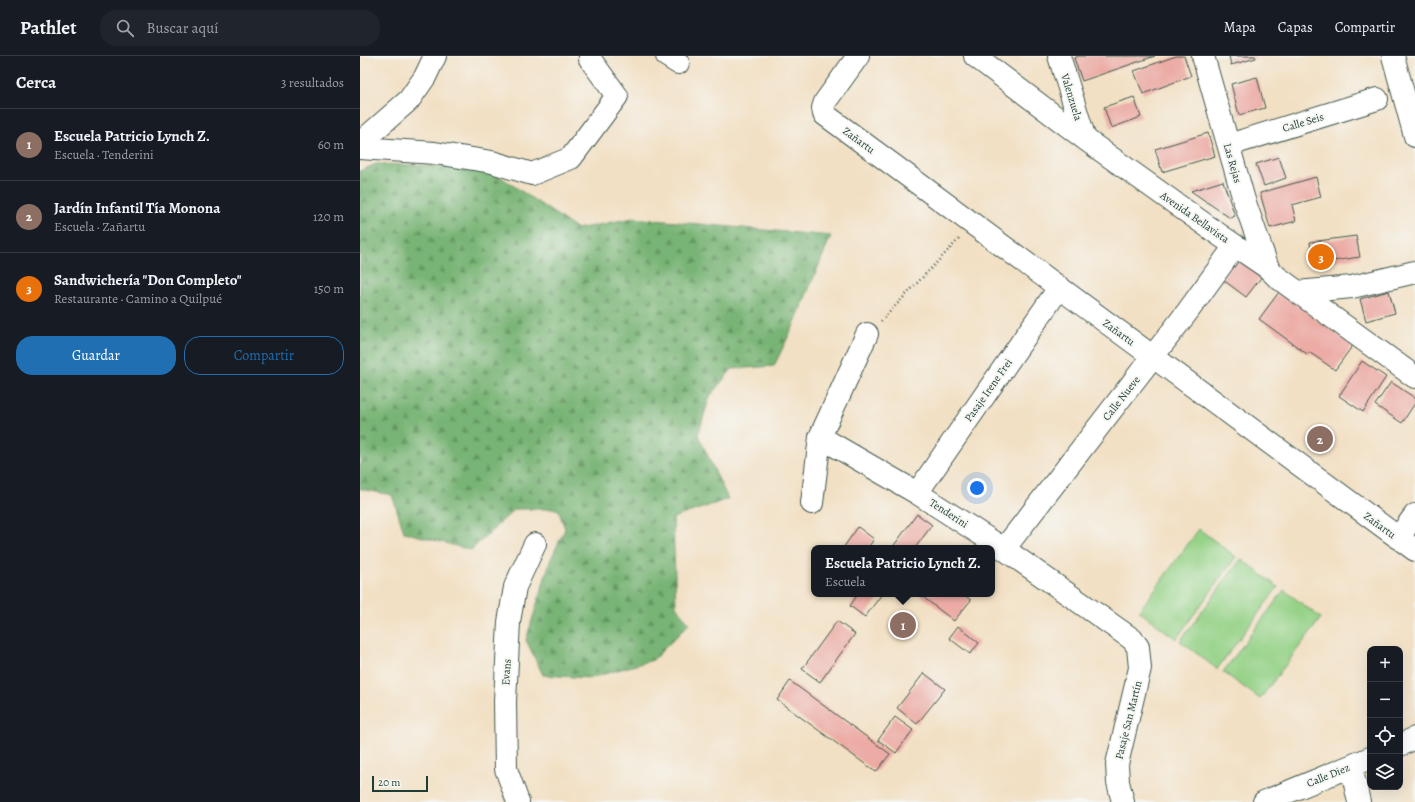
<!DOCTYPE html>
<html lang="es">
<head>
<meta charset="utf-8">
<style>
  :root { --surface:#171b24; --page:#20242c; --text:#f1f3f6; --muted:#9ea1a6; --line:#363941; --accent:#1f6fb2 }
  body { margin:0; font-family:Alegreya,serif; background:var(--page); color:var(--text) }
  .controls { position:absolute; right:12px; bottom:12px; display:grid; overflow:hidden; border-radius:8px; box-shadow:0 4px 16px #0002 }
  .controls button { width:36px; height:36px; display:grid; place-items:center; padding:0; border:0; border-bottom:1px solid var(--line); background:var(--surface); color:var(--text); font:20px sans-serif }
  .scale { position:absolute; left:12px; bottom:10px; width:56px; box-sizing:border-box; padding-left:4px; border:2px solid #1f3d34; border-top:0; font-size:11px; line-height:14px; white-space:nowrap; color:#1f3d34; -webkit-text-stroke:3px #f6f6f2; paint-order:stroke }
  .you { position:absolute; left:617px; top:432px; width:14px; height:14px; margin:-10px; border:3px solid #fff; border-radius:50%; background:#1a73e8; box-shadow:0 0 0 6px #1a73e833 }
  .badge { display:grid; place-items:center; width:26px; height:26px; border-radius:50%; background:var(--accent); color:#fff; font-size:13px; font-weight:700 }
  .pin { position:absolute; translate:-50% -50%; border:2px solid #fff; box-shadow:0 1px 4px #0006 }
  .popup { position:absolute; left:451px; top:489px; width:184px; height:52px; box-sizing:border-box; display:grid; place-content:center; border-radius:8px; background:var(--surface); filter:drop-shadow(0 1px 3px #0005); font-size:13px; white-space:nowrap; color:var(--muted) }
  .popup b { font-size:15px; color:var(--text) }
  .popup::after { content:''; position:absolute; left:50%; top:100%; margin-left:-8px; border:8px solid transparent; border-top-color:var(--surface) }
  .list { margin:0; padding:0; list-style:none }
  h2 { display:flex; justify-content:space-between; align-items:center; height:52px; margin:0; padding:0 16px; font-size:17px }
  h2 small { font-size:13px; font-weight:400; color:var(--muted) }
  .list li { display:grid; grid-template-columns:26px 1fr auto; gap:12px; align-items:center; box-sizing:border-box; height:72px; padding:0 16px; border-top:1px solid var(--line) }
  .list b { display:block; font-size:15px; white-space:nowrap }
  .list p { margin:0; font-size:13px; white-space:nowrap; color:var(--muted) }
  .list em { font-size:13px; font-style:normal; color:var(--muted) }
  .actions { display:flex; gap:8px; padding:12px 16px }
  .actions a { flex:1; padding:9px 0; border:1px solid var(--accent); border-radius:16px; text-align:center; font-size:14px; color:var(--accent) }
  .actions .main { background:var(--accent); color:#fff }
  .icon { flex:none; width:22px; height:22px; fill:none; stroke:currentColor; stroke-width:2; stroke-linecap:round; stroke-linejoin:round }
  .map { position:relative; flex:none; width:1055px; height:746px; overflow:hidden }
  header { display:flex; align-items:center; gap:24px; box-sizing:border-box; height:56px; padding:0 20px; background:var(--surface); border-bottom:1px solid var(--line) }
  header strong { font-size:19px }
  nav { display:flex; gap:22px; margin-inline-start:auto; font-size:14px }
  .search { width:280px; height:36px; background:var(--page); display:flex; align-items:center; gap:10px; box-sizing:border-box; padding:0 14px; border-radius:16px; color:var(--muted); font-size:15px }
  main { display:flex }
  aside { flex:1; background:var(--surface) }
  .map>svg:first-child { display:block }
  .grass { fill:#95d287; stroke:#5a885e }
  .forest { fill:url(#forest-firs); stroke:#4c7854 }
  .building { fill:#ecaca5 }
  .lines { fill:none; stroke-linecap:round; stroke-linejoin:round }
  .minor-casing { stroke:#3f554a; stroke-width:24 }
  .path { stroke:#3f554a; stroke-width:2.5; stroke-dasharray:1 3; stroke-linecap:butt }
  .minor { stroke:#fff; stroke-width:22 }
  .labels { text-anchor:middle; stroke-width:4; stroke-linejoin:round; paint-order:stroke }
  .street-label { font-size:11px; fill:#1f3d34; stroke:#f6f6f2 }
</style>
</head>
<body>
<header>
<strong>Pathlet</strong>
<div class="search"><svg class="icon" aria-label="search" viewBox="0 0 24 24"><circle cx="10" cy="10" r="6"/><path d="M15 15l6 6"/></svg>Buscar aquí</div>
<nav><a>Mapa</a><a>Capas</a><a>Compartir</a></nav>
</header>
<main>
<aside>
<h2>Cerca<small>3 resultados</small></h2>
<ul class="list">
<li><span class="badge" style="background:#8d6e63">1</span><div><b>Escuela Patricio Lynch Z.</b><p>Escuela · Tenderini</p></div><em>60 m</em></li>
<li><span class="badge" style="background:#8d6e63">2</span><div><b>Jardín Infantil Tía Monona</b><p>Escuela · Zañartu</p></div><em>120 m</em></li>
<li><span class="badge" style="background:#e8710a">3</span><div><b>Sandwichería &quot;Don Completo&quot;</b><p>Restaurante · Camino a Quilpué</p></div><em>150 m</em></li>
</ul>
<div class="actions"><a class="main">Guardar</a><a>Compartir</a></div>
</aside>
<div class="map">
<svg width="1055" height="746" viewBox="0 0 1055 746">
  <defs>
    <pattern id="forest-firs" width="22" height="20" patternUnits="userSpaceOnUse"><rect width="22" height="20" fill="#78b474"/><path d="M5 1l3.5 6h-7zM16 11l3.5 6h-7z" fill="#629460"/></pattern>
  </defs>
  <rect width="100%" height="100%" fill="#f6f6f2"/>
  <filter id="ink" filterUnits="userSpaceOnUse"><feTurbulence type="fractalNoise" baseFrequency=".025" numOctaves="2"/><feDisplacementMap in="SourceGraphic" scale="8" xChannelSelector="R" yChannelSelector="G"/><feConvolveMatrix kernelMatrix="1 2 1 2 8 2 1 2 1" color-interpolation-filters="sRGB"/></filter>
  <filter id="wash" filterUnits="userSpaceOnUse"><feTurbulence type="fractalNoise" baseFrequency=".012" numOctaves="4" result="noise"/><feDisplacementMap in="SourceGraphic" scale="16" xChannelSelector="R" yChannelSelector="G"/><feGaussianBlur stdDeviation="0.9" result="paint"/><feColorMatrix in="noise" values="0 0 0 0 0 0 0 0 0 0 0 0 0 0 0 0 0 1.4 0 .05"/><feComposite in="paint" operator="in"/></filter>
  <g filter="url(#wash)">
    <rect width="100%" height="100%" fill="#f2e0c4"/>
    <path class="grass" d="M839 473 876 501 816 583 779 555Z
      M881 503 918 531 857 613 820 585Z
      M924 534 961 562 900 643 863 616Z"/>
    <path class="forest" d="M16 108 126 111 217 173 273 162 471 180 433 271 414 310 372 313 350 340 338 379 368 443 313 462 316 550 329 568 293 604 230 622 183 619 166 584 190 505 205 473 198 453H155L111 494 44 476 32 439 0 433V115Z"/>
    <g id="blocks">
      <path class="building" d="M719 0H795L722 25 714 2Z
        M816 0H824L831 20 783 38 774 15Z
        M869 0H895L896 2 871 9Z
        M897 21 905 52 879 59 871 28Z
        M774 41 781 61 751 72 744 51Z
        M848 77 855 100 802 116 795 93Z
        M919 101 926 122 904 130 896 108Z
        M956 121 961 141 932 149 936 165 910 172 900 137Z
        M863 125 875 160 870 162 831 135Z
        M996 180 1000 201 953 208 950 186Z
        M878 201 903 219 886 241 862 223Z
        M1029 235 1035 257 1006 265 1000 243Z
        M919 236 993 289 975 314 949 296 947 298 899 263Z
        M1002 305 1026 321 1003 356 979 340Z
        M1031 326 1055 342V347L1042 367 1015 349Z
        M557 458 572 469 555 492H532Z
        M498 471 514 483 508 492H483Z
        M498 538H522L505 561 490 550Z
        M559 538H602L611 544 594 565Z
        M477 565 495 578 460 626 442 613Z
        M598 570 619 587 610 598 589 582Z
        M564 617 585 633 557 668 537 652Z
        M430 625 530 698 516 716 417 644Z
        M535 661 553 674 536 697 518 684Z"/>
    </g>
  </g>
  <g filter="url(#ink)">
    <use href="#blocks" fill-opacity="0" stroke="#3f554a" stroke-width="1"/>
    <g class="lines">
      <g class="minor-casing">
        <path id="minor" d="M307 0 318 7
          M498 0 465 46 463 52 464 58 1055 494
          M615 0 725 83 861 180 908 212 917 221 1055 321
          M699 0 725 83
          M843 0 884 144 908 212
          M1033 0 1055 80
          M0 87 49 44 65 21 75 0
          M869 89 1017 43
          M0 92 75 97 132 106 172 118 211 102 257 40 230 3V0
          M938 236 992 231 1055 216
          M460 381 557 437 644 493 772 583 778 591 780 612 757 708 758 726 763 746
          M557 437 699 232
          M452 447 460 381 507 278
          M1038 482 1055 459
          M644 493 828 255 875 190
          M1040 689 1055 682
          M991 710 999 746
          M158 746 146 713 145 645 149 566 155 531 175 488
          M904 746 1010 702"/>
      </g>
      <path class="path" d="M521 265 599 183"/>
      <use href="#minor" class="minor"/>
    </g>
  </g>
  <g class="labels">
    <g class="street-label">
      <text transform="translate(712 41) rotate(73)" y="4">Valenzuela</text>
      <text transform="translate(943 66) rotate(-17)" y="4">Calle Seis</text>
      <text transform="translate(499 84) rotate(36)" y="4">Zañartu</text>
      <text transform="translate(873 107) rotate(74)" y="4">Las Rejas</text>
      <text transform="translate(835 161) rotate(35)" y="4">Avenida Bellavista</text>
      <text transform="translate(759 276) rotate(36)" y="4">Zañartu</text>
      <text transform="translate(628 334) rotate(-55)" y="4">Pasaje Irene Frei</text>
      <text transform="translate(761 342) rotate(-52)" y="4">Calle Nueve</text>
      <text transform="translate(589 457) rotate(33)" y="4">Tenderini</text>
      <text transform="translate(1020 469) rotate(36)" y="4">Zañartu</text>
      <text transform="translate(146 616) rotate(-87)" y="4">Evans</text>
      <text transform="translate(768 664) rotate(-76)" y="4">Pasaje San Martín</text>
      <text transform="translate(968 719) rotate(-22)" y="4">Calle Diez</text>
    </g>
  </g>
</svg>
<div class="controls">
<button>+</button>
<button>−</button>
<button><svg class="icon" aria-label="locate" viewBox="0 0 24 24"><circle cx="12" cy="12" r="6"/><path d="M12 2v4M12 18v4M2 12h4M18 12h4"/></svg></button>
<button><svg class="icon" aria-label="layers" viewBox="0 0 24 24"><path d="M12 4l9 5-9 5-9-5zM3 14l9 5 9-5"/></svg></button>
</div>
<div class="scale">20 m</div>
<div class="you"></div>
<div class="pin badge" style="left:543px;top:569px;background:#8d6e63">1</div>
<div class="popup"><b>Escuela Patricio Lynch Z.</b>Escuela</div>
<div class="pin badge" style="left:960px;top:383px;background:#8d6e63">2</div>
<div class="pin badge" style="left:961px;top:201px;background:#e8710a">3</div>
</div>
</main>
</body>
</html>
